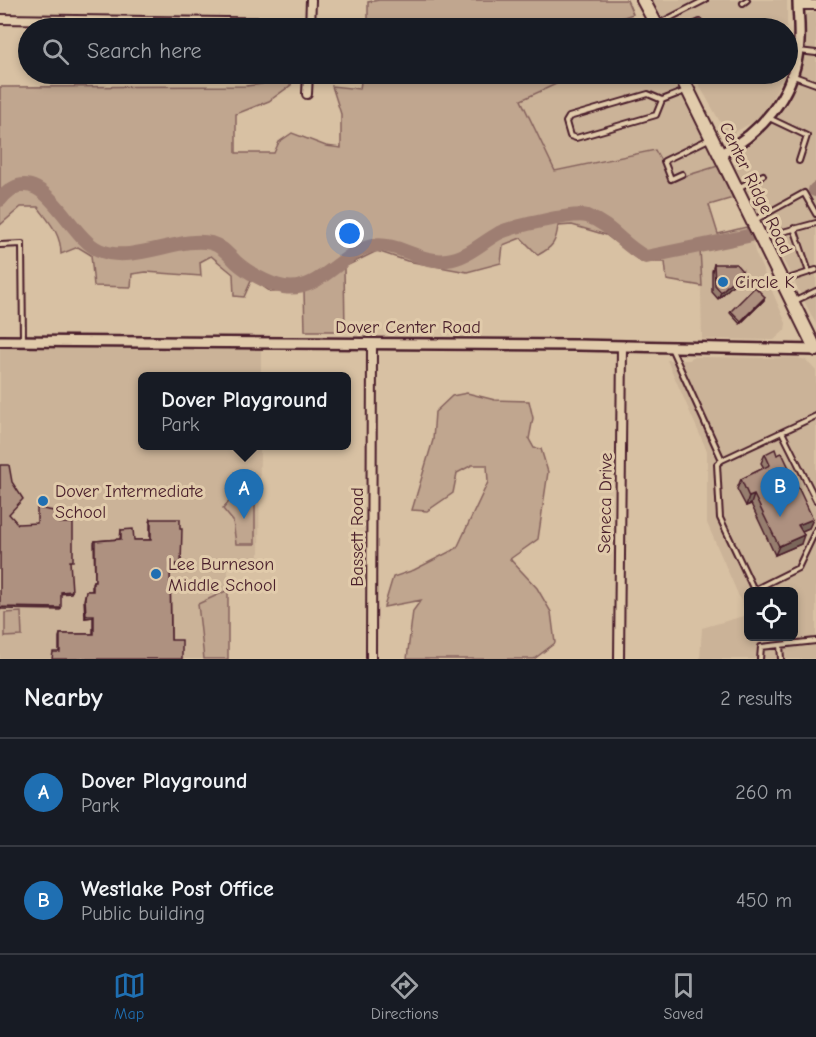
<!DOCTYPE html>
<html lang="en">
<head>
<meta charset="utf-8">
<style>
  :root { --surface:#171b24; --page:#20242c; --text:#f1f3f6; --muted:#9ea1a6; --line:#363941; --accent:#1f6fb2 }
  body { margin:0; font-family:"Comic Neue",sans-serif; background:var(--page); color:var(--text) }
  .controls { position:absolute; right:18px; bottom:18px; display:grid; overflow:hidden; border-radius:9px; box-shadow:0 3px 9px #0003 }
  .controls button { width:54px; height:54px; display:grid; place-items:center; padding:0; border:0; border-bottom:2px solid var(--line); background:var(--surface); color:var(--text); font:30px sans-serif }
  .you { position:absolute; left:350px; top:234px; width:21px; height:21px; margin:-15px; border:4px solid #fff; border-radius:50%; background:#1a73e8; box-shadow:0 0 0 9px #1a73e833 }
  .badge { display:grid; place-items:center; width:39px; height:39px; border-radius:50%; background:var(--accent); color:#fff; font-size:20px; font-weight:700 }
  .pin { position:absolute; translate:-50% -50px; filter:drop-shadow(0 2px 3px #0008) }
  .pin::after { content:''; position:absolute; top:32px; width:21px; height:18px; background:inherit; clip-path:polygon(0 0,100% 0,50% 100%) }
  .popup { position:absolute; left:138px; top:372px; width:213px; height:78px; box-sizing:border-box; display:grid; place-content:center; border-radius:9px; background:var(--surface); filter:drop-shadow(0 2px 4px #0005); font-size:20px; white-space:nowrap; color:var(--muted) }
  .popup b { font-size:22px; color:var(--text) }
  .popup::after { content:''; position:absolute; left:50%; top:100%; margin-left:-12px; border:12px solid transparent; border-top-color:var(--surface) }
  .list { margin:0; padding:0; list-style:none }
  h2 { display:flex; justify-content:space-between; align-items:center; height:78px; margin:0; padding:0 24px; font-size:26px }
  h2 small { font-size:20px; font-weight:400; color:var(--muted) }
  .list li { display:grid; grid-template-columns:39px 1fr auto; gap:18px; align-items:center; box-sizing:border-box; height:108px; padding:0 24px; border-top:2px solid var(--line) }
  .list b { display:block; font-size:22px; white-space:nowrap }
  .list p { margin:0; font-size:20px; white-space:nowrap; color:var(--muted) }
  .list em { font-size:20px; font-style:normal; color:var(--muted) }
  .icon { flex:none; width:33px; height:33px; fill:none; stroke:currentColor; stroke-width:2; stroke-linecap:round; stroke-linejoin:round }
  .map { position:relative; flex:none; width:816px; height:659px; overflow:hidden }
  .search { position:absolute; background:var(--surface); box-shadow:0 3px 9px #0003; left:18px; right:18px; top:18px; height:66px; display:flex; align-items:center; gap:15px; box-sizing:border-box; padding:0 21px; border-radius:33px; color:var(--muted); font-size:22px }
  .sheet { height:294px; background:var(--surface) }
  nav { display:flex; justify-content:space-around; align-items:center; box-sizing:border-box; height:84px; border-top:2px solid var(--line); background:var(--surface); font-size:16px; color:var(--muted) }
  nav a { display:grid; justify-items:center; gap:3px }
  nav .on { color:var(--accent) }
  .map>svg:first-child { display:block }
  .built { fill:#cbb398; fill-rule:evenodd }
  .green { fill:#c0a68f; stroke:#85625d; stroke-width:1.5 }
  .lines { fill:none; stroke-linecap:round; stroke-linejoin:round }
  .river { stroke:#9e7e72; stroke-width:14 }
  .service-casing { stroke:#4a1f2b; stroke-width:8 }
  .minor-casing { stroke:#4a1f2b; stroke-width:12 }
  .tertiary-casing { stroke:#4a1f2b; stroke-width:14 }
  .primary-casing { stroke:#4a1f2b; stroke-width:16 }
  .service { stroke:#e1cbab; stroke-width:4 }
  .minor { stroke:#e1cbab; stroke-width:8 }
  .tertiary { stroke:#e1cbab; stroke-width:9 }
  .primary { stroke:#e1cbab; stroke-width:12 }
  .wall { fill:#967d6e; stroke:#4a1f2b; stroke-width:1.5 }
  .shaded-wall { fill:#7a665a; stroke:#4a1f2b; stroke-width:1.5 }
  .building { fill:#ae9180; stroke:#4a1f2b; stroke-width:1.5 }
  .poi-dot { fill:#1f6fb2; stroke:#e1cbab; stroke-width:2 }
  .labels { text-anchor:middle; stroke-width:6; stroke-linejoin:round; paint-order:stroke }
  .street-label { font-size:18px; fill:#4a1f2b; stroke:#e1cbab }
  .poi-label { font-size:18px; fill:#4a1f2b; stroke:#e1cbab; text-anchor:start }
</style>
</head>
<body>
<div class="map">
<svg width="816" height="659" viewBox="0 0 816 659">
  <rect width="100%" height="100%" fill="#d8c1a3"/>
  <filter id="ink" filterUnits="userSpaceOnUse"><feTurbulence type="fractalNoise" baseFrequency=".0167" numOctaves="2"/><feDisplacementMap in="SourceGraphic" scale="12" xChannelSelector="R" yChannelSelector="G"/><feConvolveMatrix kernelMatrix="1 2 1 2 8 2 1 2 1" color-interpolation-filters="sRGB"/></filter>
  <g filter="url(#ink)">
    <path class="built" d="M652 0H787V28H668Z
      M816 11V182L811 184 816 196V324L735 166 734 157 766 130 789 101 802 67 805 18 807 14Z
      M578 74H674L718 165 672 180 654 150 555 171 520 100Z
      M693 74H785L762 117 728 136Z
      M752 238 755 252 786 323 785 330 774 340 702 339 700 248Z
      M0 347 261 348V376H142V446H260L259 558H228V659H0Z
      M692 357 798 358 806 360 816 371V659H700L702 628 747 615 707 523V451L667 360H690ZM748 592H794V636H748Z"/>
    <path class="green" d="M379 0H627L633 14 592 28H368V2Z
      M274 74H293L291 85 269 101 236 114V153H274L279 142 292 133 326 146 341 148V114L332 86 360 89 362 74H578L521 100 555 171 655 150 672 180 718 166 733 198 709 205 718 234 746 227 752 238 700 248 702 286 667 280 665 262H641L606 235 572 225 558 226C556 242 553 247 538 255L521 238 503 245 501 263 467 272 407 261 377 251 344 267 345 331H305L304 291 271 292 252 279 244 297 234 296 233 274 211 256 200 262 201 276 146 272 132 274 131 287 94 286 91 255 78 247 61 254C61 234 50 223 38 207H21L0 225V87L246 86 262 84Z
      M467 393 495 400 529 401 533 418 529 439 534 448 541 449 548 472 538 539 510 559 537 588 551 612 555 643 534 659H407L413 611 421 600 384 607 393 577 414 570 457 548 488 482 487 465H472L457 473 453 493 427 511 412 510 433 440 435 412 452 396Z
      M255 491V544H236L233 521 223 509 236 493Z
      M228 590V659H204L198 604Z
      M21 612 22 636 5 637V613Z"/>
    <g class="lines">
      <path class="river" d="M815 190 816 189
        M0 200C40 151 68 237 99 250 132 265 181 235 211 243 222 246 228 254 236 262 247 272 268 284 284 287 320 293 341 252 372 246 397 241 421 264 447 260 467 258 481 243 499 233 511 227 575 212 587 216 612 225 625 247 646 257L748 236"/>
      <g class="service-casing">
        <path id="service" d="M743 3 747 0
          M658 24 705 0
          M686 28 700 22 706 28
          M799 51 816 53
          M791 75 816 84
          M662 100 648 94 569 117 566 122 570 136 576 138 656 115 662 100 685 91
          M769 118 807 136 799 161
          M682 174 671 179 664 161 709 139
          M738 188 763 175
          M755 220 804 193 816 214
          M794 228 809 272
          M764 237 816 223
          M0 245 22 244 23 340
          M785 280 816 270
          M795 301 816 291
          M671 348 722 460 816 416
          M782 432 816 500
          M722 460 717 464 720 518 754 590 798 568 816 530
          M780 645 781 659
          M760 659 761 647 816 641"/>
      </g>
      <g class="minor-casing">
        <path id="minor" d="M798 5H816
          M0 19 310 23
          M310 28 311 0
          M307 94 308 74
          M371 659 372 344
          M619 659 622 346"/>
      </g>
      <g class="tertiary-casing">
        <path id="tertiary" d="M721 154C761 133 792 97 798 51 801 35 798 16 798 0
          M0 341 577 345 816 350"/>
      </g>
      <g class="primary-casing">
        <path id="primary" d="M643 0 658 28
          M680 74 816 350"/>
      </g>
      <use href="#service" class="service"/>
      <use href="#minor" class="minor"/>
      <use href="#tertiary" class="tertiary"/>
      <use href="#primary" class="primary"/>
    </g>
    <path class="wall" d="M714 264 740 278 718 299 712 292V271Z
      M764 300 740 324 730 313 731 311Z
      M765 454 777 455 813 519 809 528 802 531 801 544 775 555 751 504 746 506 737 489 741 479 764 468 761 463Z
      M151 519 181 564 180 566H170L171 640 59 652V637L60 634H93V617L85 618 84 600 86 591H92V583L93 581H95L94 543 95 541 120 539 121 530 134 540H150V522Z"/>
    <path class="shaded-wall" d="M742 271 740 278 718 299 721 292Z
      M765 297 764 300 740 324 741 321Z
      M754 495 751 504 746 506 749 497Z
      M813 519 809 528 795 534 798 525Z
      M804 535 801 544 775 555 779 546Z
      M170 564H181L180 566H169Z
      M72 591 71 593 60 594 61 592Z
      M0 607 61 608 60 610 0 609Z
      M86 615H94L93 617 85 618Z"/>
    <path class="building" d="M714 264H736L742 271 721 292 715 285Z
      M755 287 765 297 741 321 731 311Z
      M775 449 777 455 782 453 813 519 798 525 804 535 779 546 754 495 749 497 741 479 770 465 765 454Z
      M0 465H9L12 482 23 499 9 514 18 524 37 523V508L59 512V523H73V561H70L72 591 61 592V608L0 607Z
      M151 519H180V529H182L181 564H170L171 640H182V659H52L53 652H60V634H94V615H86L85 598 86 591H93V581H95V541L121 539V530L133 529 134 540H151Z"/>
  </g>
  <g class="poi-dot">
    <circle cx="723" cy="282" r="6"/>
    <circle cx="43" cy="501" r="6"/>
    <circle cx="156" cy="574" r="6"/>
  </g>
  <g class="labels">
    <g class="street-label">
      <text transform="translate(756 188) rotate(64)" y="6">Center Ridge Road</text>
      <text x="408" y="333">Dover Center Road</text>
      <text transform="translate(605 503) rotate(-89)" y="6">Seneca Drive</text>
      <text transform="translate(357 537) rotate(-90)" y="6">Bassett Road</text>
    </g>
    <g class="poi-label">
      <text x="735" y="288">Circle K</text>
      <text x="55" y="497">Dover Intermediate<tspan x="55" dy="21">School</tspan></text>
      <text x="168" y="570">Lee Burneson<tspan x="168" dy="21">Middle School</tspan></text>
    </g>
  </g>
</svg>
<div class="controls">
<button><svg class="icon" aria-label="locate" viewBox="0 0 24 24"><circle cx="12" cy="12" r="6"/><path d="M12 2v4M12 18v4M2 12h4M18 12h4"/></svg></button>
</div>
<div class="you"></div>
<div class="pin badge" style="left:244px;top:519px">A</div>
<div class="popup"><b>Dover Playground</b>Park</div>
<div class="pin badge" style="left:780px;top:517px">B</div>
<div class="search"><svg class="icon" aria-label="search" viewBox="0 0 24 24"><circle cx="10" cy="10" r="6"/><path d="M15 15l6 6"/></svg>Search here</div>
</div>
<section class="sheet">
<h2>Nearby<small>2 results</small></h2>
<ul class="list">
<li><span class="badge">A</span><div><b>Dover Playground</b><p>Park</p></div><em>260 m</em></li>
<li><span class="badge">B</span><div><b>Westlake Post Office</b><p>Public building</p></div><em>450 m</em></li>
</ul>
</section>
<nav>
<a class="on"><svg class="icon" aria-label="map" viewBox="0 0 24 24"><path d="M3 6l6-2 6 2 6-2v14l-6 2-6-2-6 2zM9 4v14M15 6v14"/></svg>Map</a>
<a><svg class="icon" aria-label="directions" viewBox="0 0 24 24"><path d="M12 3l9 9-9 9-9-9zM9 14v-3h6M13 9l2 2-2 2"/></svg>Directions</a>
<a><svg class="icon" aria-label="saved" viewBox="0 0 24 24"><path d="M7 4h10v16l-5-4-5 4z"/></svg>Saved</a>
</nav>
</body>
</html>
